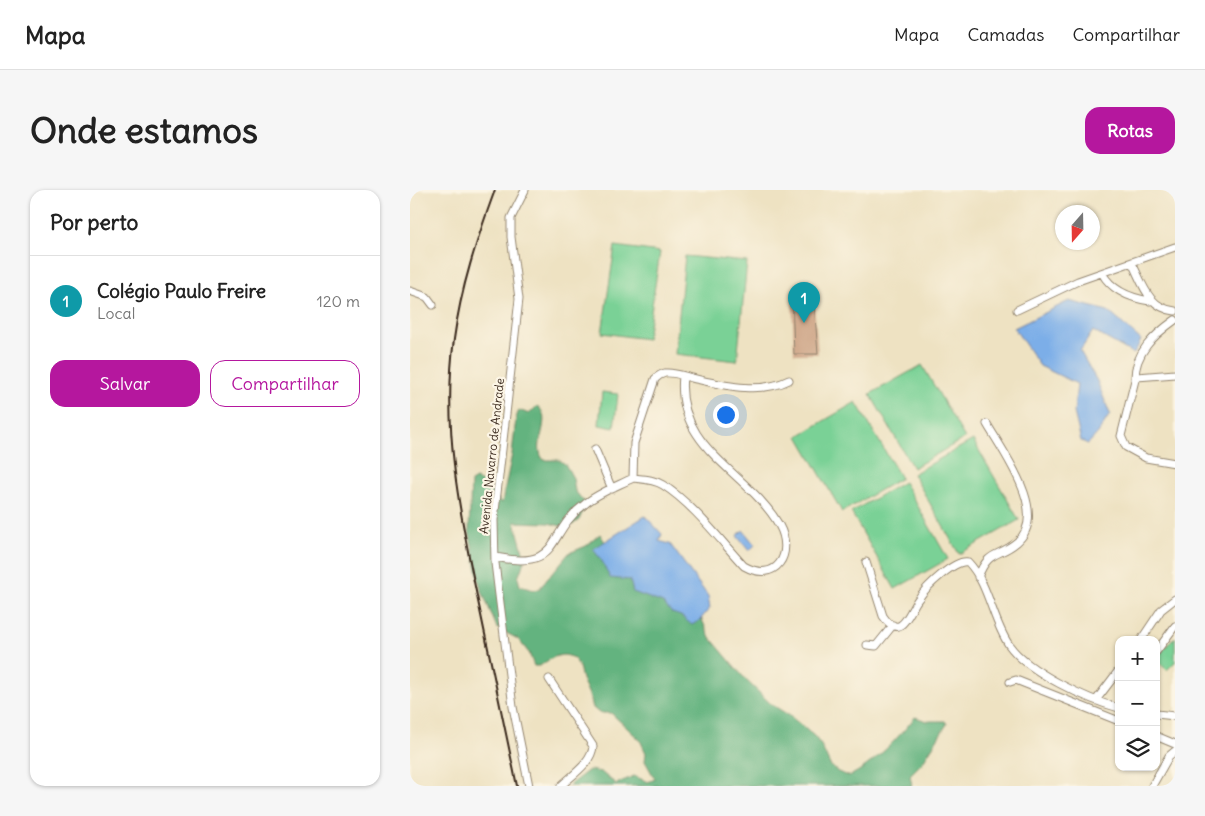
<!DOCTYPE html>
<html lang="pt">
<head>
<meta charset="utf-8">
<style>
  :root { --surface:#fff; --page:#f6f6f6; --text:#222; --muted:#767676; --line:#e0e0e0; --accent:#b5179e }
  body { margin:0; font-family:Delius,sans-serif; background:var(--page); color:var(--text) }
  .controls { position:absolute; right:15px; bottom:15px; display:grid; overflow:hidden; border-radius:10px; box-shadow:0 1px 4px #0004 }
  .controls button { width:45px; height:45px; display:grid; place-items:center; padding:0; border:0; border-bottom:1px solid var(--line); background:var(--surface); color:var(--text); font:25px sans-serif }
  .compass { position:absolute; left:645px; top:15px; width:45px; height:45px; border-radius:50%; background:var(--surface); box-shadow:0 1px 4px #0004; rotate:200deg }
  .you { position:absolute; left:315px; top:224px; width:18px; height:18px; margin:-12px; border:4px solid #fff; border-radius:50%; background:#1a73e8; box-shadow:0 0 0 8px #1a73e833 }
  .badge { display:grid; place-items:center; width:32px; height:32px; border-radius:50%; background:var(--accent); color:#fff; font-size:16px; font-weight:700 }
  .pin { position:absolute; translate:-50% -41px; filter:drop-shadow(0 1px 2px #0008) }
  .pin::after { content:''; position:absolute; top:26px; width:18px; height:15px; background:inherit; clip-path:polygon(0 0,100% 0,50% 100%) }
  .list { margin:0; padding:0; list-style:none }
  h2 { display:flex; justify-content:space-between; align-items:center; height:65px; margin:0; padding:0 20px; font-size:21px }
  h2 small { font-size:16px; font-weight:400; color:var(--muted) }
  .list li { display:grid; grid-template-columns:32px 1fr auto; gap:15px; align-items:center; box-sizing:border-box; height:90px; padding:0 20px; border-top:1px solid var(--line) }
  .list b { display:block; font-size:19px; white-space:nowrap }
  .list p { margin:0; font-size:16px; white-space:nowrap; color:var(--muted) }
  .list em { font-size:16px; font-style:normal; color:var(--muted) }
  .actions { display:flex; gap:10px; padding:15px 20px }
  .actions a { flex:1; padding:11px 0; border:1px solid var(--accent); border-radius:15px; text-align:center; font-size:18px; color:var(--accent) }
  .actions .main { background:var(--accent); color:#fff }
  .icon { flex:none; width:28px; height:28px; fill:none; stroke:currentColor; stroke-width:2; stroke-linecap:round; stroke-linejoin:round }
  .map { position:relative; flex:none; width:765px; height:596px; overflow:hidden; border-radius:15px }
  header { display:flex; align-items:center; gap:30px; box-sizing:border-box; height:70px; padding:0 25px; background:var(--surface); border-bottom:1px solid var(--line) }
  header strong { font-size:24px }
  nav { display:flex; gap:28px; margin-inline-start:auto; font-size:18px }
  .intro { display:flex; align-items:center; justify-content:space-between; box-sizing:border-box; height:120px; padding:0 30px }
  h1 { margin:0; font-size:35px }
  .button { padding:12px 22px; border-radius:15px; background:var(--accent); color:#fff; font-size:18px; font-weight:700 }
  main { display:flex; gap:30px; padding:0 30px }
  aside { flex:1; background:var(--surface); border-radius:15px; box-shadow:0 1px 4px #0004 }
  .map>svg:first-child { display:block }
  .green { fill:#7ad196; stroke:#5a7e5a }
  .forest { fill:#63b37f; stroke:#4f6e4e }
  .water { fill:#7caee8; stroke:#5c6c83 }
  .building { fill:#d2ac8f }
  .lines { fill:none; stroke-linecap:round; stroke-linejoin:round }
  .minor-casing { stroke:#948670; stroke-width:9 }
  .minor { stroke:#fff; stroke-width:7 }
  .rail { stroke:#3b2a1e; stroke-width:2 }
  .labels { text-anchor:middle; stroke-width:4.5; stroke-linejoin:round; paint-order:stroke }
  .street-label { font-size:12px; fill:#3b2a1e; stroke:#fcf5e5 }
</style>
</head>
<body>
<header>
<strong>Mapa</strong>
<nav><a>Mapa</a><a>Camadas</a><a>Compartilhar</a></nav>
</header>
<div class="intro"><h1>Onde estamos</h1><a class="button">Rotas</a></div>
<main>
<aside>
<h2>Por perto<small></small></h2>
<ul class="list">
<li><span class="badge" style="background:#0f9aa8">1</span><div><b>Colégio Paulo Freire</b><p>Local</p></div><em>120 m</em></li>
</ul>
<div class="actions"><a class="main">Salvar</a><a>Compartilhar</a></div>
</aside>
<div class="map">
<svg width="765" height="596" viewBox="0 0 765 596">
  <rect width="100%" height="100%" fill="#fcf5e5"/>
  <filter id="ink" filterUnits="userSpaceOnUse"><feTurbulence type="fractalNoise" baseFrequency=".02" numOctaves="2"/><feDisplacementMap in="SourceGraphic" scale="10" xChannelSelector="R" yChannelSelector="G"/><feConvolveMatrix kernelMatrix="1 2 1 2 8 2 1 2 1" color-interpolation-filters="sRGB"/></filter>
  <filter id="wash" filterUnits="userSpaceOnUse"><feTurbulence type="fractalNoise" baseFrequency=".0096" numOctaves="4" result="noise"/><feDisplacementMap in="SourceGraphic" scale="20" xChannelSelector="R" yChannelSelector="G"/><feGaussianBlur stdDeviation="1.12" result="paint"/><feColorMatrix in="noise" values="0 0 0 0 0 0 0 0 0 0 0 0 0 0 0 0 0 1.4 0 .05"/><feComposite in="paint" operator="in"/></filter>
  <g filter="url(#wash)">
    <rect width="100%" height="100%" fill="#eee2c2"/>
    <path class="green" d="M205 56 250 62 237 149 192 143Z
      M275 66 337 72 327 171 265 164Z
      M512 175 555 248 503 278 460 204Z
      M192 202 208 204 204 238 189 235Z
      M446 212 491 288 432 322 388 246Z
      M563 250 609 330 549 364 503 284Z
      M494 292 538 369 485 399 441 322Z
      M765 447V472L757 480 746 470V467Z"/>
    <path class="forest" d="M127 216C145 228 120 256 134 270H149L155 274 163 288 165 301 176 314 169 330 162 335 151 336 138 333 105 332 115 369 108 388 110 396 124 400 129 399 159 363 176 356 190 344 201 362 290 425 299 446 336 490 361 514 380 526 404 546 411 555 420 575 428 582 439 586C461 577 491 545 505 527L517 531H535L537 534 512 573 500 585 502 596H158L179 580 191 582 206 594 224 586 238 592 245 589 235 571 236 563 230 550 201 523H189L183 518C181 507 176 499 172 489 170 483 170 475 165 470 154 459 139 469 130 476H124L119 463 108 449 87 438 70 396 59 340 61 292 66 289C78 294 83 300 89 311L92 313 102 264 106 228 109 220 119 224Z"/>
    <path class="water" d="M659 111 698 121 731 150 724 164 683 141 670 161 687 191 700 224 688 243 678 254 671 251 664 222 667 194 630 176 604 138Z
      M235 326 252 344 249 351 260 354 298 406 300 418 290 430 282 435 271 426 262 423 253 413 223 402 220 390 200 388 192 371 183 359Z
      M333 340 345 355 339 361 327 346Z"/>
    <g id="blocks">
      <path class="building" d="M403 100 408 164H384L382 102Z"/>
    </g>
  </g>
  <g filter="url(#ink)">
    <use href="#blocks" fill-opacity="0" stroke="#948670" stroke-width="1"/>
    <g class="lines">
      <g class="minor-casing">
        <path id="minor" d="M115 0 101 28V47L109 109 84 330 85 373 103 517 119 596
          M722 73C733 94 738 118 765 121
          M692 83C702 101 720 108 740 111
          M0 101 17 107 23 115
          M607 120 668 91 765 57
          M765 184 727 187 725 190 711 246 716 257 736 268 765 273
          M725 190C724 163 744 145 765 130
          M185 259 202 299
          M223 288C233 289 244 289 253 295 283 314 310 350 334 376 366 394 385 364 369 335 339 282 265 259 273 186
          M85 367C154 381 134 344 175 314 188 303 207 296 223 288L224 253 245 189C248 186 251 184 255 183 264 182 274 186 282 188 313 195 349 205 379 190
          M456 372 473 426C492 454 500 418 509 408 516 397 545 369 558 372 579 394 582 430 599 455 618 482 678 510 709 518
          M568 387C579 359 588 368 607 352 640 324 593 262 577 234
          M731 450 751 420 765 409
          M457 455 466 456 483 435
          M746 462 765 436
          M139 489 183 556C182 573 162 585 151 596
          M600 492 606 490 709 531
          M687 509 709 480
          M746 524 765 526
          M746 546 765 554
          M742 596 759 566 765 561"/>
      </g>
      <use href="#minor" class="minor"/>
      <path class="rail" d="M85 0C67 49 51 97 44 149 32 238 50 325 68 411 81 473 94 534 107 596"/>
    </g>
  </g>
  <g class="labels">
    <g class="street-label">
      <text transform="translate(82 266) rotate(-84)" y="4">Avenida Navarro de Andrade</text>
    </g>
  </g>
</svg>
<div class="controls">
<button>+</button>
<button>−</button>
<button><svg class="icon" aria-label="layers" viewBox="0 0 24 24"><path d="M12 4l9 5-9 5-9-5zM3 14l9 5 9-5"/></svg></button>
</div>
<svg class="compass" viewBox="-18 -18 36 36"><path d="M0-13l5 13h-10z" fill="#e53935"/><path d="M0 13l5-13h-10z" fill="#767676"/></svg>
<div class="you"></div>
<div class="pin badge" style="left:394px;top:133px;background:#0f9aa8">1</div>
</div>
</main>
</body>
</html>
